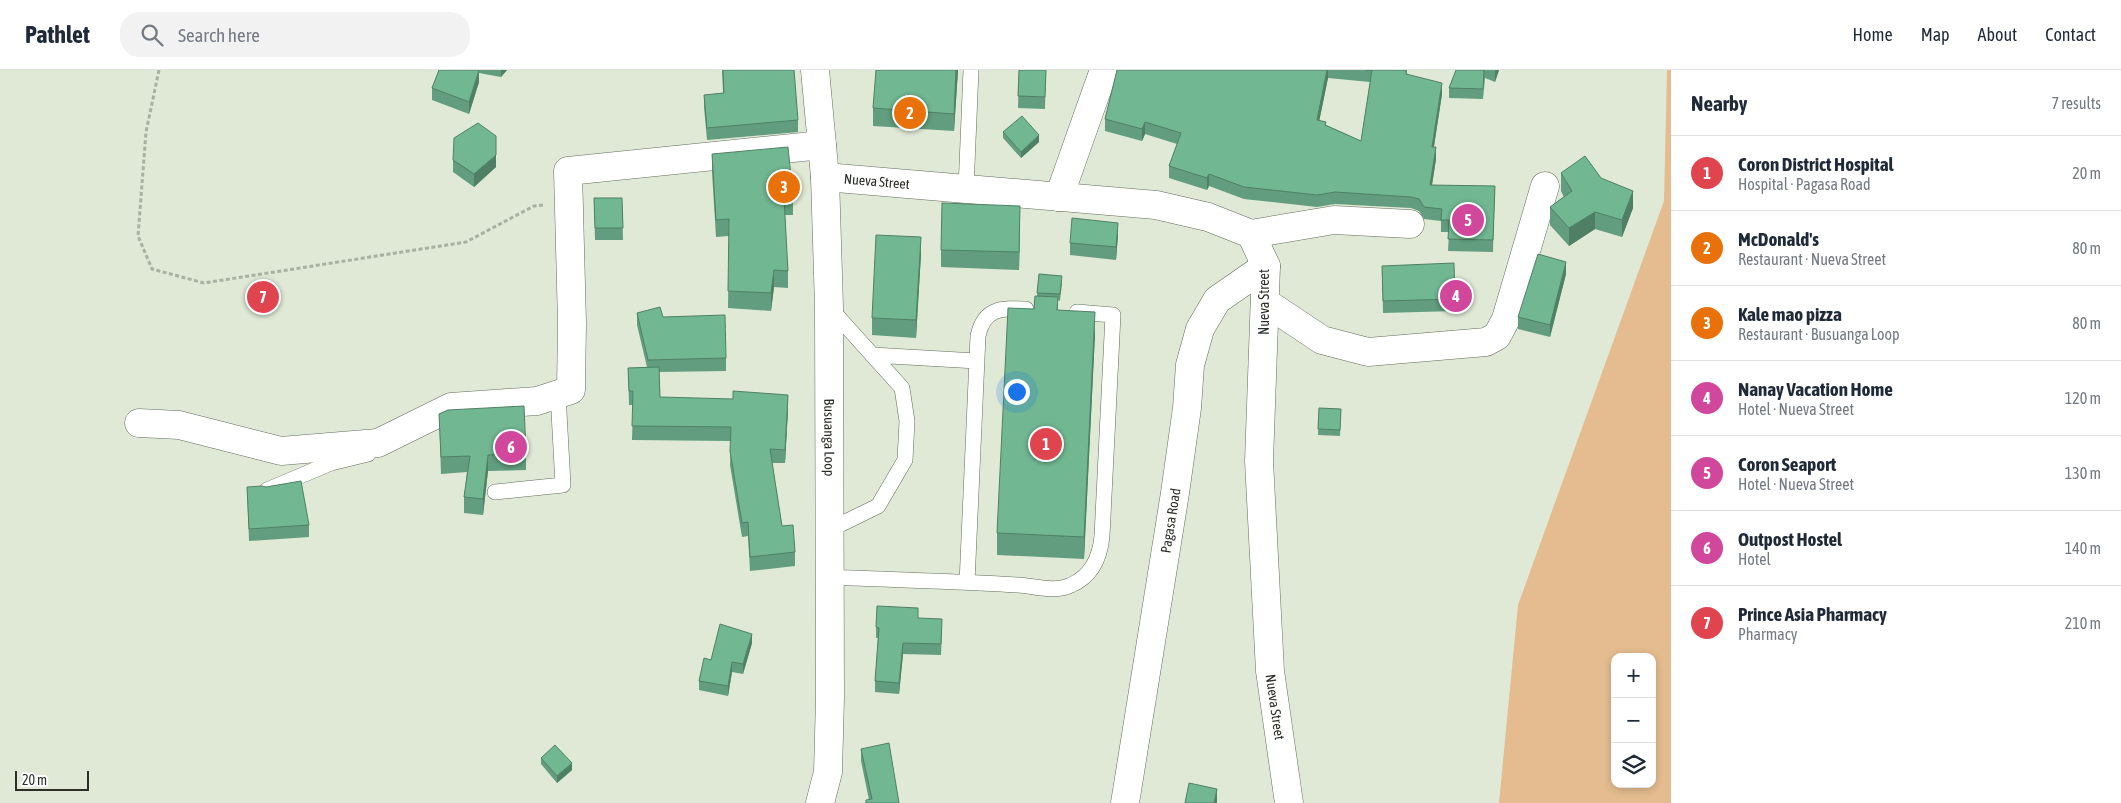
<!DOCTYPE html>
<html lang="en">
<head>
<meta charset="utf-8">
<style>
  :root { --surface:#fff; --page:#f2f2f3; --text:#1f2937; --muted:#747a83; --line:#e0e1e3; --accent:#ea580c }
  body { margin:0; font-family:"Asap Condensed",sans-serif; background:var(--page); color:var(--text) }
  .controls { position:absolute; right:15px; bottom:15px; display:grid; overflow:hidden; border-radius:10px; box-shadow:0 2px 8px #0003 }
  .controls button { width:45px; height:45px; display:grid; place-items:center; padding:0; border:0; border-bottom:1px solid var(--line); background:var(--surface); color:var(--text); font:25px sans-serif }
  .scale { position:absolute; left:15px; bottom:12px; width:74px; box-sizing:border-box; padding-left:5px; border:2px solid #2b2f28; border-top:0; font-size:14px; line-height:18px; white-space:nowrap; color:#2b2f28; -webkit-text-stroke:4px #fff; paint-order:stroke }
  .you { position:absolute; left:1016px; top:321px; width:18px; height:18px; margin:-12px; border:4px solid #fff; border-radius:50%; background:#1a73e8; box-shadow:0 0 0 8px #1a73e833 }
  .badge { display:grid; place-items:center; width:32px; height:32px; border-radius:50%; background:var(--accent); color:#fff; font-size:16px; font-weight:700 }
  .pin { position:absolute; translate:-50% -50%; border:2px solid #fff; box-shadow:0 1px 5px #0006 }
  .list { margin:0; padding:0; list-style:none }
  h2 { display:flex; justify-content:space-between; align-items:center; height:65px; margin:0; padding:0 20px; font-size:21px }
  h2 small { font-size:16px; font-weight:400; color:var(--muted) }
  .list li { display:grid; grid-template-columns:32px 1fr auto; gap:15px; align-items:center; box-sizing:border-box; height:75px; padding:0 20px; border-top:1px solid var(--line) }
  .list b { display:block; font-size:19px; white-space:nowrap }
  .list p { margin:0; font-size:16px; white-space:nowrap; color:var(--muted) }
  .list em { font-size:16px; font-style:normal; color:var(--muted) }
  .icon { flex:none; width:28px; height:28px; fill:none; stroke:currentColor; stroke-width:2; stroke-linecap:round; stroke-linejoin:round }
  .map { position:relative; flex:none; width:1671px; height:733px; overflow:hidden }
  header { display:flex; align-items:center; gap:30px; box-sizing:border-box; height:70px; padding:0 25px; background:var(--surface); border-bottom:1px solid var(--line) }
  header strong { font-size:24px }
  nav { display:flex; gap:28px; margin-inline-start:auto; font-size:18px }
  .search { width:350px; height:45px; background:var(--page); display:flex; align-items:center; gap:12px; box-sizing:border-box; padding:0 18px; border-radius:20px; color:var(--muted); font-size:19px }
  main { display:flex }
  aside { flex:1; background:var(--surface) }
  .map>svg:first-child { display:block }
  .green { fill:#e4bc8f; fill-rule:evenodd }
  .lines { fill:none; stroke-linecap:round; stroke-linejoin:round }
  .lane-casing { stroke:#636c5b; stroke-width:16 }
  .street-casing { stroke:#636c5b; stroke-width:29 }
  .secondary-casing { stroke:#636c5b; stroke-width:29 }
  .path { stroke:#a8b1a1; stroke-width:3; stroke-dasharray:4 2.5; stroke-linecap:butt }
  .lane { stroke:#fff; stroke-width:15 }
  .street { stroke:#fff; stroke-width:28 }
  .secondary { stroke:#fff; stroke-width:28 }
  .wall { fill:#619d7e; fill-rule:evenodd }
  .shaded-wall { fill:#4f8066 }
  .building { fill:#71b792; stroke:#4f8066 }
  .labels { text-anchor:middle; stroke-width:5; stroke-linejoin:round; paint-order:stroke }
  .street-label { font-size:14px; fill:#2b2f28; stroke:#fff }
</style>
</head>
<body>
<header>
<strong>Pathlet</strong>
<div class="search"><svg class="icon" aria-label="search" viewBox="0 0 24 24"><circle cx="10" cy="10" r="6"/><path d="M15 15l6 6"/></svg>Search here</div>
<nav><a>Home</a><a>Map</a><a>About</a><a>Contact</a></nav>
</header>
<main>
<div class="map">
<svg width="1671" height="733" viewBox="0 0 1671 733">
  <rect width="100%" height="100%" fill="#dfe9d5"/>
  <path class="green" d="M1667 0H1671V733H1499L1518 535 1664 131ZM1615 587H1652V714H1615Z"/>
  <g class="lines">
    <g class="lane-casing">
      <path id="lane" d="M966 119 971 0
        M872 285 977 291
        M267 420 331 393 368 384
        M495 422 563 415 558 324
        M829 460 878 436 905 390 907 351 902 318 830 238
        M830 507C893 510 956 511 1018 515 1035 516 1055 523 1071 515 1092 506 1100 488 1102 466L1113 245 1077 242
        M967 513 978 266C984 238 1001 238 1026 239"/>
    </g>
    <g class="street-casing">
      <g id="street">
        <path d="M1251 164 1334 150 1410 154"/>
        <path d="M1265 232 1322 270 1368 282 1486 272 1497 266 1506 249 1545 116"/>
        <path d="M139 353 179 355 281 381 378 373 451 337 537 331 571 320 572 253 568 101 822 75"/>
        <path id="s1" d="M1125 733 1175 423 1187 338 1190 295 1200 259 1217 230 1266 196"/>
      </g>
    </g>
    <g class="secondary-casing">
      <g id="secondary">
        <path id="s2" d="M815 0 825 107 829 237 830 628 828 702 820 733"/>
        <path id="s3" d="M825 107 1156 135 1208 147 1251 164 1266 196 1259 391 1270 601 1289 733"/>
        <path d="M1059 127 1104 0"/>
      </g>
    </g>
    <path class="path" d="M159 0 146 62 138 166 152 199 204 213 466 172 534 136 544 135"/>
    <use href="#lane" class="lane"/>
    <use href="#street" class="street"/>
    <use href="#secondary" class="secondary"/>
  </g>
  <path class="wall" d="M439 0H507L501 7 479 3V12L469 44 432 30V18Z
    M722 0H794L798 50V62L707 70 704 37V25L723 23Z
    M876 0H958L954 61 873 56V38Z
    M1019 0H1046L1045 39 1018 38Z
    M1117 0H1407V4L1442 24 1434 77 1436 89 1432 115 1495 116 1493 182 1448 181 1449 162H1441V151L1424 149 1419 141 1411 138 1335 134 1317 137 1244 129 1209 116 1207 120 1169 108V96L1177 74 1145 64 1142 71 1105 61V49ZM1328 8 1370 12 1361 71 1326 55 1319 51Z
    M1456 0H1499L1495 12 1485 8 1483 29 1449 28V18Z
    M1003 62 1039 72 1021 88 1003 68Z
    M712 84 793 127V145H785L788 201V218L774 217 771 241 728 238 729 166 716 167 712 102Z
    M453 90 496 97 474 117 453 102Z
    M1561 103 1601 108 1633 138 1622 167 1595 159 1569 176 1550 155V137L1564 127 1561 121Z
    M594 128H622L623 170H595Z
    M1020 153 1019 200 941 197V180Z
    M1118 165 1116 190 1070 185V173Z
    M921 184 916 268 872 265V248Z
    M1382 196 1455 229V241L1383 243Z
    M1039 204 1062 213 1060 231 1058 230V240L1095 264 1084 489 997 485V463L1034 239 1037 226Z
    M1566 204 1550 267 1518 259V247Z
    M637 243 663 247 726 288V301L659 302 660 327 788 339 785 393H772L782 456 795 482V496L750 501 748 466 742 467 730 395 731 371 632 370 633 335H629L628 298 647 297 637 255Z
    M1319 338 1341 339 1340 366 1318 365Z
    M439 344 526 383V400L488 401 483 445 464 443V427L467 402 441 404Z
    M247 417 309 455V467L249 471Z
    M918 548 942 560 941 585 903 584 899 624 875 622V611L878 568H876V557Z
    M752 573 743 604 732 602 728 626 699 620V611L711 590Z
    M861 679 899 733H866V730H869L861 691Z
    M541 688 572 700 557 713 541 694Z"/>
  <path class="shaded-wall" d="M479 0V12L469 44V32Z
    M501 0H507L501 7Z
    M956 0H958L954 61V44Z
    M1327 0H1328V8L1317 62V50Z
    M1496 0H1499L1495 12V1Z
    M1442 13V24L1432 88V77Z
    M1145 52V64L1142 71V59Z
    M1039 65V72L1021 88V82Z
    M1436 77V89L1430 127V115Z
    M496 85V97L474 117V104Z
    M1209 104V116L1207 120V108Z
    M1633 121V138L1622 167V150Z
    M1020 136V153L1019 200V182Z
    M1595 142V159L1569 176V158Z
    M1118 153V165L1116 190V177Z
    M921 167V184L916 268V250Z
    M1566 192V204L1550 267V255Z
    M774 200V217L771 241V223Z
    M1095 242V264L1084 489V467Z
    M788 325V339L785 393V380Z
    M488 385V401L483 445V429Z
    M752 564V573L743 604V594Z
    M903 573V584L899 624V613Z
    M732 592V602L728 626V616Z
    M572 693V700L557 713V706Z
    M1217 719V733H1214Z"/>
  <path class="building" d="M439 0H479L469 32 432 18Z
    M723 0H794L798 50 707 58 704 25 724 23Z
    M876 0H956L954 44 873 38Z
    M1019 0H1046L1045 27 1018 26Z
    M1117 0H1327L1317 50 1326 52 1325 55 1361 71 1372 0H1366H1406V4L1442 13 1432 77H1436L1430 115 1495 116 1493 170 1448 169 1449 150H1441L1442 139 1424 137 1419 129 1411 127 1335 122 1317 125 1244 117 1209 104 1207 108 1169 96 1181 63 1145 52 1142 59 1105 49Z
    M1456 0H1484L1483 19 1449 18Z
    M1022 46 1039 65 1021 82 1003 62Z
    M478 53 496 66V85L474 104 453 90 454 68Z
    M788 77 793 127 784 128 788 201 774 200 771 223 728 221 729 149 716 150 712 84Z
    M1585 86 1601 108 1633 121 1622 150 1595 142 1569 158 1550 137 1572 121 1561 103Z
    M594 128H622L623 158H595Z
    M942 133 1020 136 1019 182 941 180Z
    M1072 148 1118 153 1116 177 1070 173Z
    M876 165 921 167 916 250 872 248Z
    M1538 184 1566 192 1550 255 1518 247Z
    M1454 193 1455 229 1383 231 1382 196Z
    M1039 204 1062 206 1060 224 1037 223Z
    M1035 226 1058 227 1057 240 1095 242 1084 467 997 463 1008 238 1034 239Z
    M660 237 663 247 725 245 726 288 648 290 637 243Z
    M659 297 660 327 733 329V321L788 325 785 380 770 379 782 456 793 455 795 482 750 487 748 452 742 453 730 381 731 357 632 356 633 321H629L628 298Z
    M524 336 526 383 488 385 483 429 464 427 470 386 441 387 439 344 448 340Z
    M1319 338 1341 339 1340 360 1318 359Z
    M301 411 309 455 249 459 247 417 262 416 266 417Z
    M877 536 918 538V548L942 549 941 574 903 573 899 613 875 611 879 558 876 557Z
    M720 554 752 564 743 594 732 592 728 616 699 611 704 588 711 590Z
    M889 673 899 733H866V730L872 729 861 679Z
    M555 675 572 693 557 706 541 688Z
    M1189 713 1217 719 1214 733H1185Z"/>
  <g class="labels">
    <g class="street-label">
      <text dy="5" stroke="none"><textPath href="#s3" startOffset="52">Nueva Street</textPath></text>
      <text transform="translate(1264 232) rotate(-90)" y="5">Nueva Street</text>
      <text dy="5" stroke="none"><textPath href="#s2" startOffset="368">Busuanga Loop</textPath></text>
      <text dy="5" stroke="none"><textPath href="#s1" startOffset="286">Pagasa Road</textPath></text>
      <text dy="5" stroke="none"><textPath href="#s3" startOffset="909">Nueva Street</textPath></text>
    </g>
  </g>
</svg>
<div class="controls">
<button>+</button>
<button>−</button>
<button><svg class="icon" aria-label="layers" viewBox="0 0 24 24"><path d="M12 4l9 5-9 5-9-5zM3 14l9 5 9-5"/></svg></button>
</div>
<div class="scale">20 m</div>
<div class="you"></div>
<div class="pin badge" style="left:1046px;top:374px;background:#e0444e">1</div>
<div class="pin badge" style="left:910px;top:43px;background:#e8710a">2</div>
<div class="pin badge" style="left:784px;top:117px;background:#e8710a">3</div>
<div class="pin badge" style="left:1456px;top:226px;background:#d1479c">4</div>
<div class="pin badge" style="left:1468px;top:150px;background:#d1479c">5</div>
<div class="pin badge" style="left:511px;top:377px;background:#d1479c">6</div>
<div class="pin badge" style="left:263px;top:227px;background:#e0444e">7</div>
</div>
<aside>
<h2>Nearby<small>7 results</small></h2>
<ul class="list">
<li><span class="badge" style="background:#e0444e">1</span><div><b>Coron District Hospital</b><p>Hospital · Pagasa Road</p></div><em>20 m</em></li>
<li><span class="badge" style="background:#e8710a">2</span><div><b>McDonald's</b><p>Restaurant · Nueva Street</p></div><em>80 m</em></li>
<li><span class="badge" style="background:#e8710a">3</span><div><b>Kale mao pizza</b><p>Restaurant · Busuanga Loop</p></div><em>80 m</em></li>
<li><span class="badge" style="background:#d1479c">4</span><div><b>Nanay Vacation Home</b><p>Hotel · Nueva Street</p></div><em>120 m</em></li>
<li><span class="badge" style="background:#d1479c">5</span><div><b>Coron Seaport</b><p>Hotel · Nueva Street</p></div><em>130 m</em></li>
<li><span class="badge" style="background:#d1479c">6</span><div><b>Outpost Hostel</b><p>Hotel</p></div><em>140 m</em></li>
<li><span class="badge" style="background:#e0444e">7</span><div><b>Prince Asia Pharmacy</b><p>Pharmacy</p></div><em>210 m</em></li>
</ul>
</aside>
</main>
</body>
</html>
